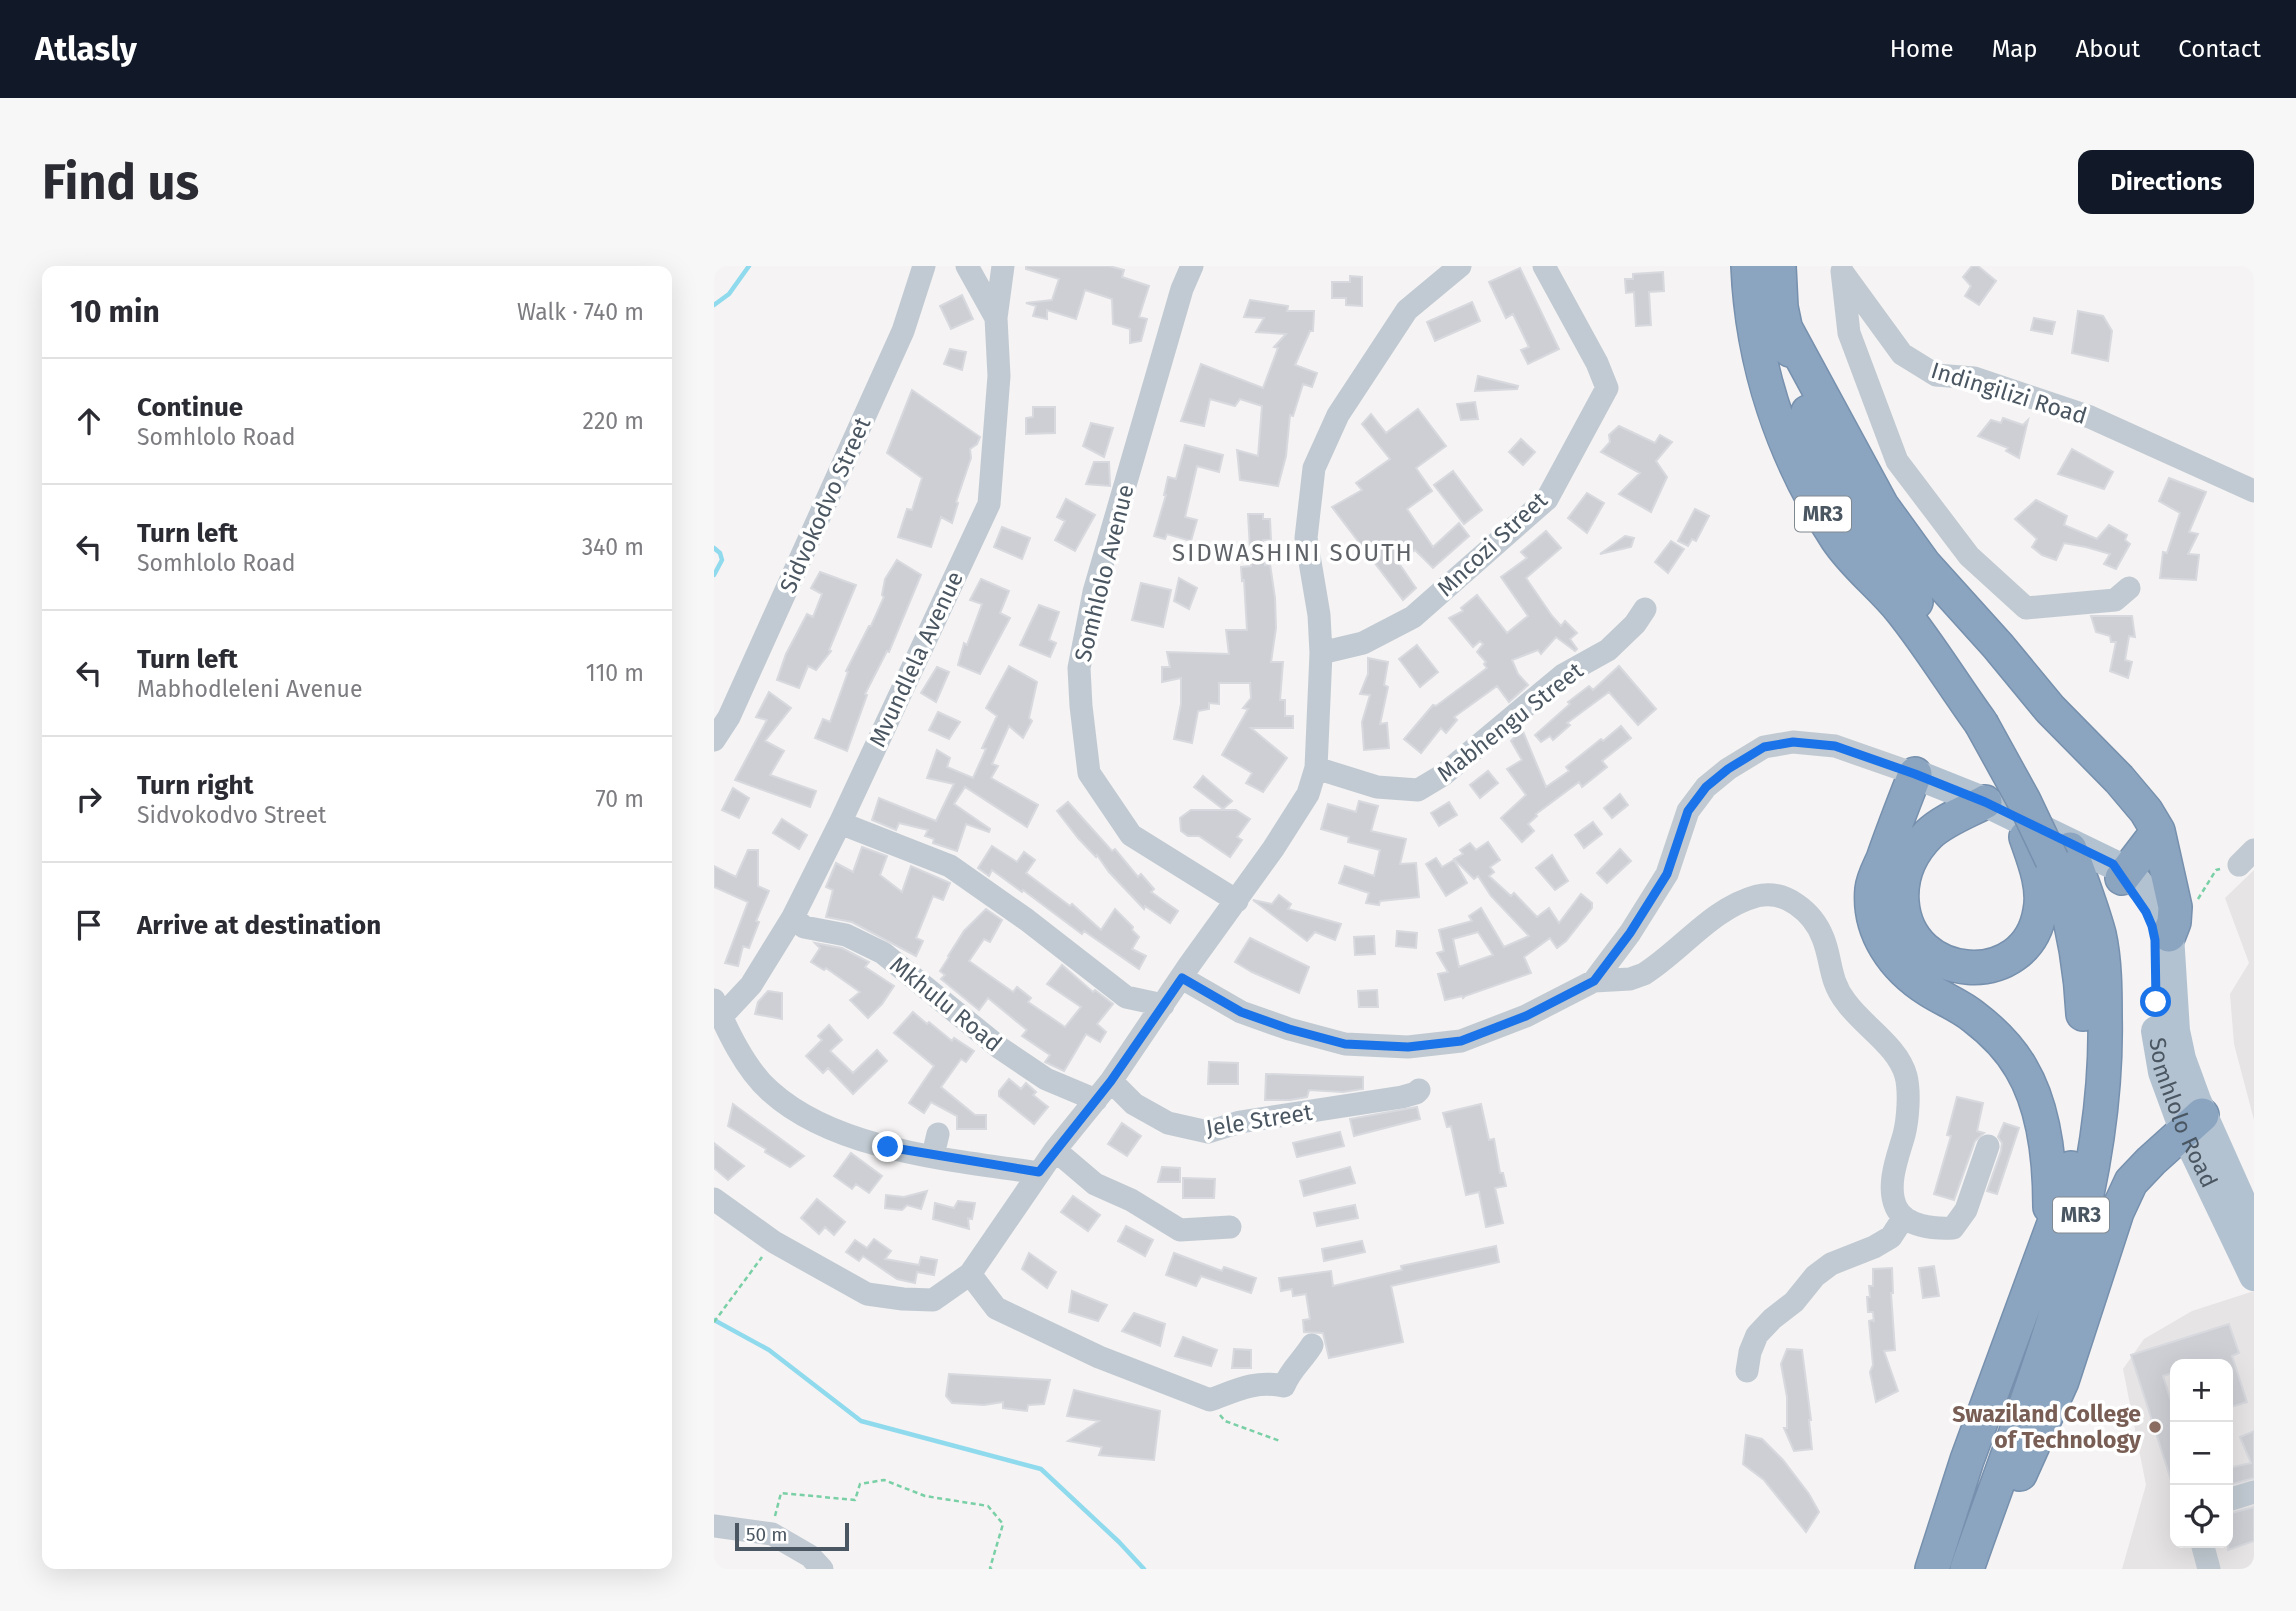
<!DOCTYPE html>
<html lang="en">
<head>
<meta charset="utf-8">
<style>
  :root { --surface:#fff; --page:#f7f7f7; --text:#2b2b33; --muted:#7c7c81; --line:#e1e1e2; --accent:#111827 }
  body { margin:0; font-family:"Fira Sans",sans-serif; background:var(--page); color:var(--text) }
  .controls { position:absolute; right:21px; bottom:21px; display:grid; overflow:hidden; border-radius:14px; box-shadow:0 7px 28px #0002 }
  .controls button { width:63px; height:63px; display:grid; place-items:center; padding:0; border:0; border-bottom:2px solid var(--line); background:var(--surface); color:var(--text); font:35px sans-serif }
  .scale { position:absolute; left:21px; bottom:18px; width:114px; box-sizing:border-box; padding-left:7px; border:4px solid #4a5661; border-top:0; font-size:19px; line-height:24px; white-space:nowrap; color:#4a5661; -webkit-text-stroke:5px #fff; paint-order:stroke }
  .stop { position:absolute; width:21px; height:21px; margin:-16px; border:5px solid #1a73e8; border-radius:50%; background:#fff }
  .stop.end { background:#1a73e8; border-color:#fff; box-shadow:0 2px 7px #0008 }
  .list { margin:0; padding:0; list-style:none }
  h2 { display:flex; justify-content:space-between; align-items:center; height:91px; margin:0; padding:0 28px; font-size:30px }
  h2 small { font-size:23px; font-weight:400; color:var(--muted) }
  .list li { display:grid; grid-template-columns:46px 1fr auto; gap:21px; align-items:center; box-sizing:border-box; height:126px; padding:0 28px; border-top:2px solid var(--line) }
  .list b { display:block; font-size:26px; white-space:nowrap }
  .list p { margin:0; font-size:23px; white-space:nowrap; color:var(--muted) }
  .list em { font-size:23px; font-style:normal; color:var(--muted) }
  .icon { flex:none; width:38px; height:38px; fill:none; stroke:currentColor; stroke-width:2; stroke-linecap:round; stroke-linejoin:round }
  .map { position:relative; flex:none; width:1540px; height:1303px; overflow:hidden; border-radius:14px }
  header { display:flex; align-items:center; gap:42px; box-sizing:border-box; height:98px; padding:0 35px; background:var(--accent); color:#fff }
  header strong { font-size:33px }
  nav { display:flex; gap:38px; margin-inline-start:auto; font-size:24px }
  .intro { display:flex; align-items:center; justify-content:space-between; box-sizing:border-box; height:168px; padding:0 42px }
  h1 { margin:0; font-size:49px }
  .button { padding:18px 32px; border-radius:14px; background:var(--accent); color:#fff; font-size:24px; font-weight:700 }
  main { display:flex; gap:42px; padding:0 42px }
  aside { flex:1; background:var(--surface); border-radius:14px; box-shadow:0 7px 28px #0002 }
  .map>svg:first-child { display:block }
  .education { fill:#e6e4e5; fill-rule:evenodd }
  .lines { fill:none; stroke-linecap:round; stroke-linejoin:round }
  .stream { stroke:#90daee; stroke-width:4.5 }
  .building { fill:#cdcfd5; stroke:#d7d9de; stroke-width:2; fill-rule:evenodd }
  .highway-casing { stroke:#7690ad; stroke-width:36 }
  .path { stroke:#7ad0a6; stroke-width:2.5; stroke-dasharray:5 3.5; stroke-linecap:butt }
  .minor { stroke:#c1cad2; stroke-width:23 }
  .major { stroke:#b3c2d1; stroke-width:30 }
  .highway { stroke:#8ba5c1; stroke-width:33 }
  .highway-bridge-casing { stroke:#7690ad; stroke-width:36; stroke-linecap:butt }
  .highway-bridge { stroke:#8ba5c1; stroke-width:33 }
  .route { stroke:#1a73e8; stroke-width:9 }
  .education-dot { fill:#8d6e63; stroke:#fff; stroke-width:2.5 }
  .labels { text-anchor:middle; stroke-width:7; stroke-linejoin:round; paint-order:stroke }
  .shield { fill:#fff; stroke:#808990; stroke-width:2 }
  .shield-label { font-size:21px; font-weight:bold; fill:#4a5661 }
  .street-label { font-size:23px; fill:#4a5661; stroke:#fff }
  .education-label { font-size:23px; font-weight:bold; fill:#785e54; stroke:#fff; text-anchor:end }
  .neighbourhood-label { font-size:24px; letter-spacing:2px; fill:#5f6368; stroke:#fff }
</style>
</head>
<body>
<header>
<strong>Atlasly</strong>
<nav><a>Home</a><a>Map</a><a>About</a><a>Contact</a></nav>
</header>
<div class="intro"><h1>Find us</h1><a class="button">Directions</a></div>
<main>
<aside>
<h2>10 min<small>Walk · 740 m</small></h2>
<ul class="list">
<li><svg class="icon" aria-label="ahead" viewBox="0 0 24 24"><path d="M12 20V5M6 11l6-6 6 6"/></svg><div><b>Continue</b><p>Somhlolo Road</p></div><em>220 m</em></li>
<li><svg class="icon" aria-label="left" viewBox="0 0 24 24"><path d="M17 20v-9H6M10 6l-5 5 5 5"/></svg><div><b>Turn left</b><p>Somhlolo Road</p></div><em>340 m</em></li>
<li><svg class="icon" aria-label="left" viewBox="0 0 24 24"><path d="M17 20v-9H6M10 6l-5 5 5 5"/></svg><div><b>Turn left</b><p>Mabhodleleni Avenue</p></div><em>110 m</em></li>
<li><svg class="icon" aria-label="right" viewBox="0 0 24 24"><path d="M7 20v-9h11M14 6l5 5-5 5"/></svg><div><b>Turn right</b><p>Sidvokodvo Street</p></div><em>70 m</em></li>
<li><svg class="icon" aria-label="arrive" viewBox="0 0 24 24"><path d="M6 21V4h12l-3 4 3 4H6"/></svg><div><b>Arrive at destination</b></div></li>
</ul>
</aside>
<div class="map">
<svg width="1540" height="1303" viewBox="0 0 1540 1303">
  <rect width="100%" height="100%" fill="#f5f3f3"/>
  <path class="education" d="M1540 604V854L1520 778 1516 728 1535 697 1511 632Z
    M1540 1025V1303H1408L1432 1219 1409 1103 1430 1073 1478 1045ZM1461 1098H1514V1277H1461Z"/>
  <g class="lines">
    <path class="stream" d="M0 39 15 28 35 0
      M0 282 6 287 8 294 0 309
      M0 1054 55 1084 147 1155 327 1203 405 1276 430 1303"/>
  </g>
  <path class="building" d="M312 0H395L410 4 408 11 435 20 425 51 433 53 427 75 416 77V63L399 58 398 33 371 24 362 53 333 44V53L319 50 322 40 312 37 338 34 345 13 312 3Z
    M1258 0H1264L1282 15 1265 39 1251 30 1257 20 1249 11Z
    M806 2 845 83 814 98 807 84 815 81 799 48 792 52 775 16Z
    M949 6 950 25 935 26 937 59 922 60 920 26 912 27 911 13H919V8Z
    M636 10 648 11V40L632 39V32H618V16H636Z
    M248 29 259 53 237 63 226 40Z
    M536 34 574 40 573 45H600L599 65H596L581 99 603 107 598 121 589 118 579 150 576 149 572 190 564 220 526 214 523 184 544 190 548 140 526 133 521 140 496 133 490 160 467 155 487 98 549 122 564 82 560 81 572 68 542 66 550 52 530 51Z
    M758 36 766 55 721 75 713 56Z
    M1364 45 1389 50 1398 65 1394 95 1358 87Z
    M1320 52 1341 56 1338 68 1317 64Z
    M236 83 252 86 248 104 230 98Z
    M764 110 804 120 803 123 761 125Z
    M198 124 266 171 263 178 256 183 257 192 242 236 244 237 238 257 227 251 217 281 184 271 193 243 198 244 208 212 173 187Z
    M761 136 764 153 747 154 743 138Z
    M319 141H341V167L312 168V152L319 151Z
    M704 143 732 180 702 202 718 225 693 243 719 281 745 257 755 270 719 302 701 284 684 296 702 322 689 334 618 241 648 224 642 217 676 193 648 158 657 148 672 167Z
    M1289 152 1309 159 1314 154 1305 192 1292 185 1294 182 1264 170 1277 154 1287 157Z
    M377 157 399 162 390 191 369 180Z
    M905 160 941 177 946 169 958 176 942 195 953 211 937 246 905 228 926 207 887 186 896 176 895 169Z
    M807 173 821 186 809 199 795 186Z
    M471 179 509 189 505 206 483 200 471 251 483 254 477 275 453 268 451 273 440 270 452 229H450L454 211 462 213Z
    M1358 183 1399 206 1390 223 1344 208Z
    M380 196H395L396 220 372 218Z
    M739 205 768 244 750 258 720 219Z
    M1455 212 1492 226 1475 266 1484 268 1474 288 1485 289 1482 314 1446 312 1449 286 1453 287 1466 247 1445 235Z
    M873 227 890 237 873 267 854 252Z
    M352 233 381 249 361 285 341 274 351 255 343 251Z
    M1322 234 1353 250 1350 259 1383 273 1395 259 1413 269 1411 274 1416 278 1402 303 1390 298 1396 288 1372 281 1350 277 1342 294 1328 289 1318 281 1323 273 1301 253Z
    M981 243 995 250 982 275 978 273 974 280 964 275Z
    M534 248H549V253H556L557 274H549L551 299 556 298 561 332 562 362 557 396H569L566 434H571V450H579V462H537L573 492 549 526 532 517 538 507 508 489 534 443 529 442 537 432 536 417H505V438L495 437V443L484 445 478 477 460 473 467 438V412L448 416V401H456L453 386 515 388 512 364H533L530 314 528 315 527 301 537 300Z
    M288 261 316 272 308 293 280 281Z
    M832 265 847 282 812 312 838 350 847 360 851 355 863 367 856 373 863 383 861 385 842 371 827 388 824 384 798 394 804 408 814 419 795 436 783 420 740 451 743 454 732 467 727 462 707 487 690 473 719 439 722 440 773 402 770 398 772 396 763 386 769 378 766 375 759 381 735 352 749 345 747 342 763 329 793 367 814 350 787 311 813 292 807 286Z
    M911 270 920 272 917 281 886 288Z
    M957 275 970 283 954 307 941 296Z
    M183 294 207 309 175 386 173 385 151 428 153 429 133 485 101 472 109 453 116 456 134 406 132 405 155 360H157L170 331 168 329 171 313Z
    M106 306 142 319 115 384 117 385 102 404 94 400 85 422 63 414 72 388 93 348 99 351 108 328 97 322Z
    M465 312 483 322 475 343 460 335Z
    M267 313 295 325 286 347 296 352 266 408 244 399 250 377 253 379 268 338 256 334Z
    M427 317 457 324 449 361 418 354Z
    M325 339 345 346 335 374 342 377 336 391 306 379Z
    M1377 350H1418L1421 371 1415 370 1411 394 1418 396 1414 412 1396 405 1402 376H1397L1396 370 1382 366Z
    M703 379 724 406 706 421 685 393Z
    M654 392 674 396 670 419 674 421 666 458 673 457 675 482 650 484 648 456 656 429 646 428 654 408Z
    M295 400 323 416 315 452 318 455 309 472 295 460 278 498 284 500 277 512 324 539 313 561 251 521 240 538 276 563 275 566 252 558 243 585 219 577 220 573 211 570 214 564 185 557 182 564 158 554 165 532 222 555 240 518 213 512 223 484 236 492 233 501 259 512 272 483 268 482 283 450 272 442Z
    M905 400 942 443 924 459 895 426 853 457 856 459 839 474 836 470 827 476 821 469 856 438 854 436 875 420 879 424Z
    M223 401 235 406 222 436 207 427Z
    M55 426 77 442 51 475 70 485 56 509 102 525 96 541 21 514 53 454 42 451Z
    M224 446 246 456 235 473 215 464Z
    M907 460 917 472 888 495 893 501 868 521 865 516 822 548 823 550 814 558 820 565 808 576 787 552 812 529 793 503 808 494 797 475 808 463 832 521 855 505 852 501 887 473 889 475Z
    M774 505 784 517 766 532 756 519Z
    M489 510 518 535 509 543 480 521Z
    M19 522 35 532 25 552 8 544Z
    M906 528 914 539 898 552 890 542Z
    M645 535 664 540 657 565 692 573 686 598 702 597 705 631 666 635 665 639 652 637 655 627 625 617 631 600 660 610 666 584 634 576 635 571 607 563 614 538 642 546Z
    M354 536 398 585 401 583 424 611 427 608 440 623 437 626 464 645 456 657 431 640 430 643 395 606 383 589 382 591 364 572 343 545Z
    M735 536 743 549 725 560 717 547Z
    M477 544H522L536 553 523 571 528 574 516 591 485 570H474L467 565 466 552Z
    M68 553 93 569 85 583 59 567Z
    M879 556 888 568 870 582 861 569Z
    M774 576 786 594 776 601 780 606 775 610 797 630 800 627 823 651 835 642 845 657 867 628 878 637V642L852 675 843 682 836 672 810 691 817 707 751 730 749 732 748 730 731 734 724 708 734 706 723 687 730 685 725 664 758 655 755 650 767 642 790 681 815 670 777 630 764 610 760 613 740 593 749 588 746 584 756 577 762 584ZM764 666 779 689 745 701 739 673Z
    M278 580 303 596 310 586 321 594 312 607 356 640 358 638 387 664 401 643 419 661 418 664 425 671 418 683 432 690 425 703 370 665 368 668 309 624 308 626 278 604 275 610 264 602Z
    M148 581 173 590 166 609 188 626 197 600 236 617 229 634 219 630 202 672 209 675 202 690 138 656 112 651 119 624 112 621 122 597 139 606Z
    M906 583 917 595 893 617 883 607Z
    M34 584H44V620L55 625 42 655 45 656 35 682 29 680 24 700 11 697 34 636 0 621V600L22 611Z
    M838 589 854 615 841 624 822 602Z
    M722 592 728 601 740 594 753 617 732 630 712 598Z
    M565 629 577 638 574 643 627 658 621 674 601 666 593 675 539 634 558 638Z
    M272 643 288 654 276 676 270 673 255 695 299 726 303 721 317 732 314 736 351 761 367 741 333 718 348 699 379 726 381 724 399 738 383 758 392 766 386 776 372 768 350 805 331 796 336 789 308 770 313 764 274 732 265 744 227 713 231 709 226 705 235 691 234 690 250 665Z
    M683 665 703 667 702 682 682 680Z
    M660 670 661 688 641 689 640 671Z
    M536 672 595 701 585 727 538 706 521 696Z
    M101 677 128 682 155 696 151 701 180 720 168 738 154 752 136 734 146 726 112 702 110 704 97 696 106 682Z
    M663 724 664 741H645L644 725Z
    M54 725 68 727V753L41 748 44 736Z
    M199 746 213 758 215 756 238 775 240 772 260 785 252 796 247 793 227 821 261 849H272V863H243V850L217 836 210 847 195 837 220 800 180 767Z
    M115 759 128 774 116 785 139 807 163 784 173 795 139 828 114 802 109 807 92 790 108 774 104 770Z
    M495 796 524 797V818H494Z
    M552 808 649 811V823L629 826 595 824 593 831 576 834H551Z
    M295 813 307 823 312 817 322 826 319 829 334 841 320 858 285 830V825Z
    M1243 831 1269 837 1263 865 1270 867 1261 875 1240 934 1220 928 1237 870 1233 869Z
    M19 838 90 890 76 901 51 886 52 883 14 860Z
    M767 838 775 874 780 873 786 907H789L792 920 781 922 789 957 772 961 765 926 752 929 737 860 733 861 729 847Z
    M703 841 706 853 640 870 636 853Z
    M408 857 427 870 413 890 394 878Z
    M1290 857 1305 862 1283 928 1273 925 1287 885 1288 877 1284 871Z
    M626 866 630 880 583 891 579 877Z
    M0 877 30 900 14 914 0 902Z
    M137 887 168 910 155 927 142 918 138 923 120 910Z
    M448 901 466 902V916H444Z
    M636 901 641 917 590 930 586 915Z
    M469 912 501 913 500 932H469Z
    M213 925 207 943 193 939 188 944 171 942 172 929 190 931Z
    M359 930 386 949 374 965 347 946Z
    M103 933 131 956 120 969 111 961 105 968 87 952Z
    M244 935 261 937 258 953 254 952 255 963 219 953 221 937 240 942Z
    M641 939 644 952 603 960 600 947Z
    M412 960 439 974 431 990 404 975Z
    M160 973 177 985 171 993 205 999 207 991 223 994 220 1009 203 1006 201 1017 183 1013 149 990 145 995 132 986 141 974 153 982Z
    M648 975 651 986 610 995 608 983Z
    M782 980 785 996 677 1020 689 1076 615 1092 609 1067 590 1066 589 1054 596 1053 592 1028 579 1030 578 1023 567 1025 565 1012 617 1005 619 1020 688 1004 687 1000Z
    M315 987 342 1006 333 1022 308 1003Z
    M460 987 508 1005 510 1001 542 1012 537 1027 487 1010 482 1020 452 1009Z
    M1220 1000 1225 1030 1209 1032 1205 1002Z
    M1178 1002 1179 1027H1177L1181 1084 1170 1085 1184 1125 1162 1136 1156 1106 1159 1099 1155 1055 1159 1054 1160 1056 1159 1046H1154L1153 1031H1156L1155 1020H1159V1003Z
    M358 1025 393 1039 384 1055 355 1046Z
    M420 1047 451 1058 446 1080 408 1065Z
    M1515 1058 1525 1087 1518 1090 1533 1136 1514 1142V1098H1461V1106L1449 1110 1461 1148V1220H1459L1417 1089Z
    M469 1071 503 1084 497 1100 461 1090Z
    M520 1083 537 1084V1102H518Z
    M1073 1083 1088 1084 1097 1154H1095L1098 1183 1080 1185 1070 1162H1073V1131L1067 1098Z
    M235 1108 336 1114 330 1138 314 1139 313 1145 289 1142V1136L270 1139 238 1137 232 1130Z
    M360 1124 446 1145 440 1194 385 1189 388 1181 354 1175 385 1155 353 1150Z
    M1540 1165V1212L1514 1219V1202L1537 1197 1526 1171Z
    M1032 1169 1048 1173 1069 1194 1095 1228 1105 1246 1092 1266 1050 1214 1029 1198Z
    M1540 1241V1275L1514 1284V1248Z"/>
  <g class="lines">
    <g class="highway-casing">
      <path id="highway" d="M1034 0C1038 98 1069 191 1123 273 1141 300 1168 320 1187 344 1216 380 1240 420 1267 457
        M1065 0 1067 41 1076 84
        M1072 63 1168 240 1210 298 1284 380 1336 443 1405 513 1432 545 1444 565 1461 641 1460 656 1455 669
        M1094 146 1121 210 1202 336
        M1201 508C1190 536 1179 564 1169 593 1165 602 1159 613 1158 623 1154 666 1180 702 1215 724 1229 733 1247 740 1260 751 1277 764 1296 783 1307 802 1331 842 1336 895 1336 941
        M1271 536C1252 546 1230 554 1215 568 1197 586 1186 610 1188 636 1194 717 1313 726 1326 645 1331 621 1320 594 1312 571
        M1408 612 1444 565
        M1348 622C1360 664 1367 705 1369 748
        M1306 1208 1348 1115 1403 946 1417 916 1437 895 1488 849
        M1218 1303 1253 1194 1350 930 1357 902
        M1253 1303C1314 1128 1395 941 1391 752 1391 725 1391 695 1385 668 1377 639 1366 611 1356 583"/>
    </g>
    <path class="path" d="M1484 633 1502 604 1506 603
      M0 1056 48 991
      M506 1149 511 1155 566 1175
      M61 1250 67 1227 141 1234 146 1218 170 1214 211 1230 274 1240 289 1258 276 1302 278 1303"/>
    <path class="minor" d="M253 0 282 52
      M478 0 468 23 380 326 365 402 367 440 375 507 417 569 523 635
      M1128 5 1135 67 1183 195 1255 290 1312 342 1401 334 1415 322
      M1129 7 1188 88 1222 109 1260 112 1376 151 1540 225
      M607 387 649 377 699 351 833 233 893 122 883 97 830 0
      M0 474 15 451 189 65 210 0
      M602 502 663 521 704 524 729 509 849 409 894 384 921 358 931 343
      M126 557 236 600 313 654 412 731 449 739
      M1525 599 1540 584
      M79 651 90 661 132 669 169 687 286 782 332 813 382 834
      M468 712 527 746 575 763 631 778 694 781 747 775 812 750 880 715 916 667 953 608 974 545 992 521 1014 503 1050 481 1079 476 1121 480 1201 508
      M880 715 916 713 930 708C968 684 998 642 1043 630 1071 623 1099 646 1109 672 1118 694 1115 715 1132 736 1149 760 1184 780 1192 810 1196 826 1194 853 1190 869 1184 890 1172 919 1182 941 1191 961 1221 963 1239 962L1252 944 1274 880
      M0 734C13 764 31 803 56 825 122 885 240 894 325 907
      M7 751 37 719 79 651 126 557 275 238 285 110 282 52 289 0
      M397 815 420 838 454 857 494 866 526 856 688 831 702 827 705 824
      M341 884 381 918 417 934 466 964 516 961
      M219 889 224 868
      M0 933 60 976 153 1028 189 1033 219 1034 256 1008
      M598 1079C589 1094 576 1104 570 1120 542 1114 523 1124 496 1134L385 1091 282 1042 256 1008 341 884 397 815 476 698 559 583 594 528 602 502 607 387 605 349 592 272 600 202 624 149 693 44 746 0
      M1033 1105 1036 1086 1043 1069 1058 1053 1080 1036 1101 1010 1117 998 1160 981 1177 971 1190 951
      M1514 1234 1540 1226
      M0 1260 58 1268 96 1290 108 1303
      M1488 1277 1495 1303"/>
    <g class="major">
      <path d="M1201 508 1271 536 1413 605 1440 636 1455 669 1461 765 1467 793 1482 834 1540 964"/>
      <path id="s1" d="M1442 765 1449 806 1471 866 1540 1010"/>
    </g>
    <use href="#highway" class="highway"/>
    <g class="highway-bridge-casing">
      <path id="highway-bridge" d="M1267 457 1310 535 1338 594"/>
    </g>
    <use href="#highway-bridge" class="highway-bridge"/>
  </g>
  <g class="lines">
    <path class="route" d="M174 881 325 906 397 815 468 712 527 746 575 763 631 778 694 781 747 775 812 750 880 715 916 667 953 608 974 545 992 521 1014 503 1050 481 1079 476 1121 480 1201 508 1271 536 1399 598 1432 646 1438 660 1441 674 1442 736"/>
  </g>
  <circle class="education-dot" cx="1441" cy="1161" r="7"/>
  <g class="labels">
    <g class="shield">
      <rect x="1081" y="230.5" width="56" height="35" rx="5"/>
      <rect x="1339" y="931.5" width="56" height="35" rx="5"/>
    </g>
    <g class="shield-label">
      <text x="1109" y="255">MR3</text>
      <text x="1367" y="956">MR3</text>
    </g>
    <g class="street-label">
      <text transform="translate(1295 127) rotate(17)" y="8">Indingilizi Road</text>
      <text transform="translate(111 239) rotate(-66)" y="8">Sidvokodvo Street</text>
      <text transform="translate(778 278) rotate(-43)" y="8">Mncozi Street</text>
      <text transform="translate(390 307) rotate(-76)" y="8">Somhlolo Avenue</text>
      <text transform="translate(202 393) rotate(-65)" y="8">Mvundlela Avenue</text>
      <text transform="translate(796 456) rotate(-38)" y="8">Mabhengu Street</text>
      <text transform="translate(232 738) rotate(39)" y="8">Mkhulu Road</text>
      <text dy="8" stroke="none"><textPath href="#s1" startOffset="86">Somhlolo Road</textPath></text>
      <text transform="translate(545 854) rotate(-9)" y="8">Jele Street</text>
    </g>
    <g class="education-label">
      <text x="1427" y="1156">Swaziland College<tspan x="1427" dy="26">of Technology</tspan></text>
    </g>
    <g class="neighbourhood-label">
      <text x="579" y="295">SIDWASHINI SOUTH</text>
    </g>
  </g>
</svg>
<div class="controls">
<button>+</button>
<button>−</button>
<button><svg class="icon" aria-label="locate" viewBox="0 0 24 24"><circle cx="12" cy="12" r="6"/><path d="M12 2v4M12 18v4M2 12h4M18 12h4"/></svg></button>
</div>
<div class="scale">50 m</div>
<div class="stop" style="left:1442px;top:736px"></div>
<div class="stop end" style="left:174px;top:881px"></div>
</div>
</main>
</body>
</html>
